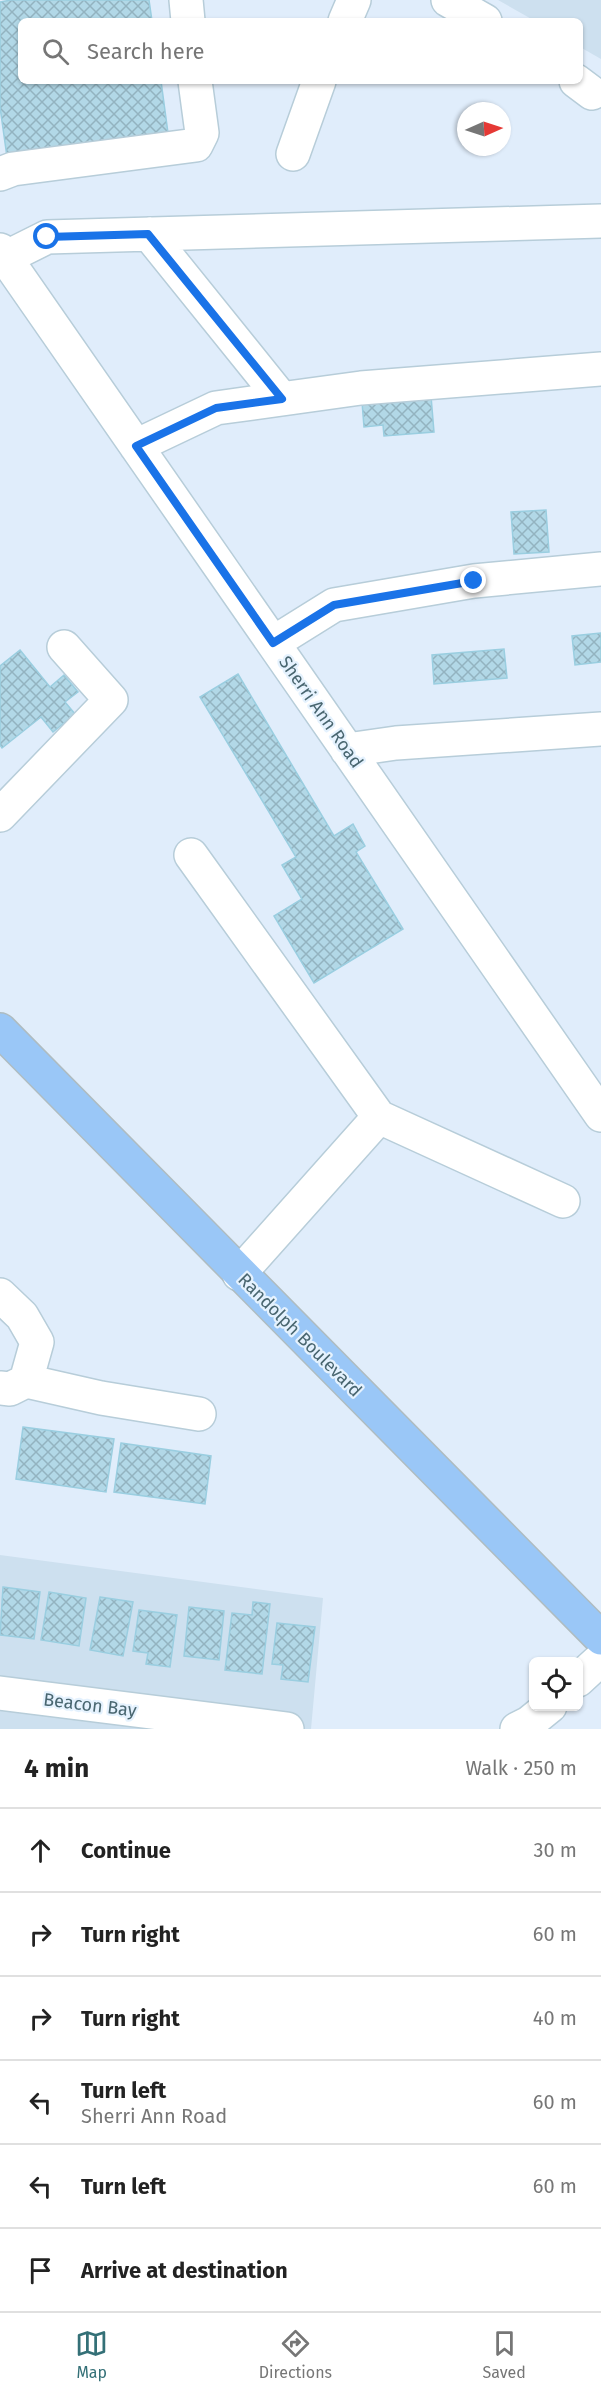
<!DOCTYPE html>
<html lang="en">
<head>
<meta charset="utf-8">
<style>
  :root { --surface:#fff; --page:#f6f6f6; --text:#222; --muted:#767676; --line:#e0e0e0; --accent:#347077 }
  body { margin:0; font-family:"Fira Sans",sans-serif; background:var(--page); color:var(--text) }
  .controls { position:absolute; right:18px; bottom:18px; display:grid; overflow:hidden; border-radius:9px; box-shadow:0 2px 4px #0004 }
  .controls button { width:54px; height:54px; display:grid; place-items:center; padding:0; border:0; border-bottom:2px solid var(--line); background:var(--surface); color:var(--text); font:30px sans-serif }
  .compass { position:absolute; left:457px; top:102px; width:54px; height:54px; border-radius:50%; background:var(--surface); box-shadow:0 2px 4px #0004; rotate:87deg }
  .stop { position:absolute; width:18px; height:18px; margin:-14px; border:4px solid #1a73e8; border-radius:50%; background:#fff }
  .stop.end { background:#1a73e8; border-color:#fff; box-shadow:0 2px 6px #0008 }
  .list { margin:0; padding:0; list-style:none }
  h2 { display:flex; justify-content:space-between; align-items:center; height:78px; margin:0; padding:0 24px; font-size:26px }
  h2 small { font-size:20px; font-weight:400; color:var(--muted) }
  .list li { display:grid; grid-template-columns:39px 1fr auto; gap:18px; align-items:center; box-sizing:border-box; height:84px; padding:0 24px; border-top:2px solid var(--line) }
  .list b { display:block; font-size:22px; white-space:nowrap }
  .list p { margin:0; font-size:20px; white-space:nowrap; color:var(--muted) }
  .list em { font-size:20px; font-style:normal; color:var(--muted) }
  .icon { flex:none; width:33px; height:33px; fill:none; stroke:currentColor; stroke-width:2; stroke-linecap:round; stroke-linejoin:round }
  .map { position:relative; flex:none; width:601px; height:1729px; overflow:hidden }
  .search { position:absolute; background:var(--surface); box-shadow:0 2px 4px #0004; left:18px; right:18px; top:18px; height:66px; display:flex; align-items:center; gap:15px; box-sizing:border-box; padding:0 21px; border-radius:9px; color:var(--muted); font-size:22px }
  .sheet { height:582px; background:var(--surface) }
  nav { display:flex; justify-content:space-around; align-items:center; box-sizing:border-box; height:84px; border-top:2px solid var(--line); background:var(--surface); font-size:16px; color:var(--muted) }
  nav a { display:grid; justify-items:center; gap:3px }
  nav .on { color:var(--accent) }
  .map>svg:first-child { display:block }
  .residential { fill:#cde0ef }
  .building { fill:url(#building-cross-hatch); stroke:#9acee0; stroke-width:1.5 }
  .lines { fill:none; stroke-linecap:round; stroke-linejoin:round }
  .minor-casing { stroke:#b7cdd9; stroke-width:36 }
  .major-casing { stroke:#afbcc0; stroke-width:36 }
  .minor { stroke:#fff; stroke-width:33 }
  .major { stroke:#9ac7f7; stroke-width:33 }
  .route { stroke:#1a73e8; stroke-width:8 }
  .labels { text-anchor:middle; stroke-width:4.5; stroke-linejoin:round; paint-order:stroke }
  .street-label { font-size:18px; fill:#496670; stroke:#e5f2fe }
</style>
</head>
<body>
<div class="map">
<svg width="601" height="1729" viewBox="0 0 601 1729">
  <defs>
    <pattern id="building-cross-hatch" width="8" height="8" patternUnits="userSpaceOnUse" patternTransform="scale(1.5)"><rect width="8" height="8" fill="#b2d8e7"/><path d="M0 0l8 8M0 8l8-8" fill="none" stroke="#93b3c0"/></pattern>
  </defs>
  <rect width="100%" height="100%" fill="#e0edfb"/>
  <path class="residential" d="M498 0H601V59L580 47V21H535Z
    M0 1555 323 1598 311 1729H0Z"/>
  <path class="building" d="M11 0H149L152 21H21V81H161L168 133 7 157 0 107V2Z
    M431 396 434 432 384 436 383 425 364 427 362 402Z
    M546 510 549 552 514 554 511 512Z
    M601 633V662L575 665 572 636Z
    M504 649 507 678 434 684 432 655Z
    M20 650 50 687 64 675 78 692 65 702 75 714 53 732 41 717 2 748 0 745V666Z
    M238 674 334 836 353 824 365 846 356 852 403 929 314 983 274 916 302 899 282 865 296 857 200 697Z
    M23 1427 114 1439 106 1492 16 1479Z
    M121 1443 211 1456 205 1504 114 1492Z
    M3 1587 40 1592 34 1639 0 1635Z
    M49 1592 86 1598 79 1646 41 1640Z
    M100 1597 133 1602 123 1656 90 1650Z
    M253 1602 270 1604 262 1674 225 1670 232 1613 252 1615Z
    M189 1607 224 1611 219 1660 184 1656Z
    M139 1610 177 1615 170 1667 146 1664 148 1653 133 1651Z
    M277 1623 315 1627 308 1682 281 1679 283 1665 272 1664Z"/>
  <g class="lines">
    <g class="minor-casing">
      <path id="minor" d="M186 0 188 21
        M448 0 485 21
        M345 21 354 0
        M576 81 592 93
        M293 154 319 81
        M0 174 13 169 196 145 202 133 195 81
        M149 234 282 399
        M0 250 601 1115
        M5 258 47 237 601 221
        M136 446 216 408 361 388 601 369
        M273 643 334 605 474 581 601 569
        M347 750 396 743 601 729
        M0 815 111 700 64 647
        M191 855 379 1117 239 1274
        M379 1117 563 1201
        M0 1295 22 1316 37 1342 26 1381 10 1389 0 1388
        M26 1381 101 1398 199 1414
        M578 1680 601 1659
        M0 1693 287 1729
        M517 1729 529 1723 550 1706"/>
    </g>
    <g class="major-casing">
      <path id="major" d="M0 1030 601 1638"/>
    </g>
    <use href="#minor" class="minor"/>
    <use href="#major" class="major"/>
  </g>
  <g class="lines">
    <path class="route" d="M47 237 148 234 282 399 216 408 136 446 273 643 334 605 474 581"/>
  </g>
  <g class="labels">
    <g class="street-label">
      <text transform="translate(321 712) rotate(55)" y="6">Sherri Ann Road</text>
      <text transform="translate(300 1335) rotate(45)" y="6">Randolph Boulevard</text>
      <text transform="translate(90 1705) rotate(7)" y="6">Beacon Bay</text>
    </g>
  </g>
</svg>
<div class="controls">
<button><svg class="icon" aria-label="locate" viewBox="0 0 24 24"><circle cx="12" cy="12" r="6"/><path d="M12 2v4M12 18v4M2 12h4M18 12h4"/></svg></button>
</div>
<svg class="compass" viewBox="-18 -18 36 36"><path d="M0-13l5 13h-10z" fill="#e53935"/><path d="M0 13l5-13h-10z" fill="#767676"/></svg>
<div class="stop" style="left:47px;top:237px"></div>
<div class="stop end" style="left:474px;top:581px"></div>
<div class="search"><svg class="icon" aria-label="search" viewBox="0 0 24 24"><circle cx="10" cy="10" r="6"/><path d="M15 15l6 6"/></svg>Search here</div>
</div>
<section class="sheet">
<h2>4 min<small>Walk · 250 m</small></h2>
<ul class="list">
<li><svg class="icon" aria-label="ahead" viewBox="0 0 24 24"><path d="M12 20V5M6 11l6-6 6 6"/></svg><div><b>Continue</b></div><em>30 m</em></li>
<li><svg class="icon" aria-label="right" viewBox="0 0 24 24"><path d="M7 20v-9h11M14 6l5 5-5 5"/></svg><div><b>Turn right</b></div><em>60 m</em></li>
<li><svg class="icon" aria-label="right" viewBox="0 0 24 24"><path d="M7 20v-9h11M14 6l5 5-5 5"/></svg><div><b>Turn right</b></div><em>40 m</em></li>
<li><svg class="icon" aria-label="left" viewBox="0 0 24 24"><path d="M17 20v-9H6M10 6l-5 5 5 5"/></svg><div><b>Turn left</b><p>Sherri Ann Road</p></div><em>60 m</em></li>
<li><svg class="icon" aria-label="left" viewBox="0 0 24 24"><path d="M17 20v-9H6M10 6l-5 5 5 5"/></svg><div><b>Turn left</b></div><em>60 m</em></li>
<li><svg class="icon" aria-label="arrive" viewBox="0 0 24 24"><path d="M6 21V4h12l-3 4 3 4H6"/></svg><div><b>Arrive at destination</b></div></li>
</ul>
</section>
<nav>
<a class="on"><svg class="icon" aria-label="map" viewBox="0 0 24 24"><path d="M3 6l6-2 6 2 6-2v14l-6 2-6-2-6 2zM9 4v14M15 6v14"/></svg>Map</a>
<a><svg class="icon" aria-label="directions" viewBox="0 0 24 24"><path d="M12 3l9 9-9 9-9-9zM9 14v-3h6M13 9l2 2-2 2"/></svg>Directions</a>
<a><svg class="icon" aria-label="saved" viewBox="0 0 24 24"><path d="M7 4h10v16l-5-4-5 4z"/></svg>Saved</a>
</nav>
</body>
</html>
